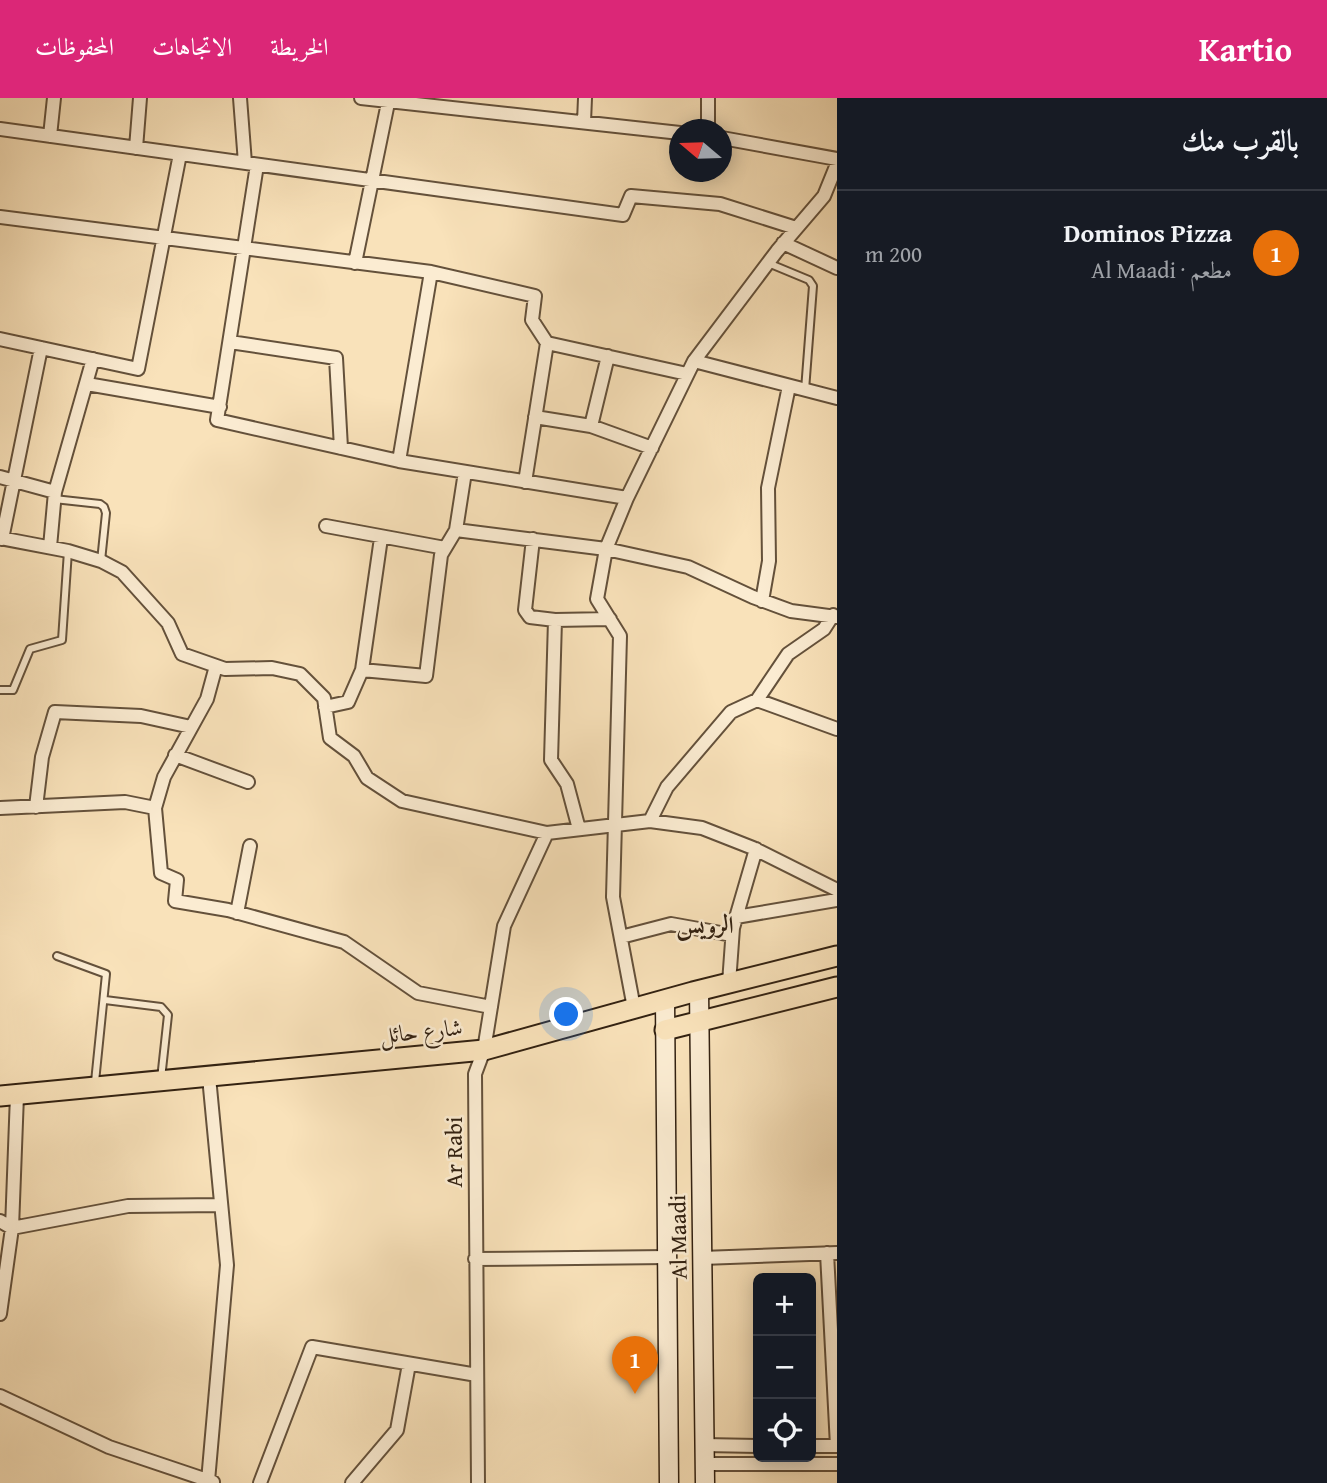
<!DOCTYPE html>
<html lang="ar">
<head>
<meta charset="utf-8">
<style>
  :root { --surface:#171b24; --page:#242831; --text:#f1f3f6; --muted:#9ea1a6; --line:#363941; --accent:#db2777 }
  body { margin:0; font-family:"Gentium Book Plus",Amiri,serif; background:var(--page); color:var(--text); direction:rtl }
  .controls { position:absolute; right:21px; bottom:21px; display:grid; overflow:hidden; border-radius:10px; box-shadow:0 4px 18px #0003 }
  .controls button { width:63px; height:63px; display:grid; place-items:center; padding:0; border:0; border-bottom:2px solid var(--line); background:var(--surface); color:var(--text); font:35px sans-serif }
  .compass { position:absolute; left:669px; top:21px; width:63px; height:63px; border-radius:50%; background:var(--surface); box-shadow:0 4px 18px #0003; rotate:289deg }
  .you { position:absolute; left:567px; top:917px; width:24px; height:24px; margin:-18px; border:5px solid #fff; border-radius:50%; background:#1a73e8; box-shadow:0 0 0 10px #1a73e833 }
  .badge { display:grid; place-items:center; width:46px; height:46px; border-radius:50%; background:var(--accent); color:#fff; font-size:23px; font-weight:700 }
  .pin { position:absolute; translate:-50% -58px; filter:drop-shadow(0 2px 4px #0008) }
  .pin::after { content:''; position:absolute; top:37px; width:24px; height:21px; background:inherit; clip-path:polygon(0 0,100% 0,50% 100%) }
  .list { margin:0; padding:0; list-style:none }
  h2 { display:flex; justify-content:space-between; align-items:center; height:91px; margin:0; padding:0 28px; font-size:30px }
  h2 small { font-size:23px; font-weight:400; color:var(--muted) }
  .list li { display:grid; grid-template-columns:46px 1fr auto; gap:21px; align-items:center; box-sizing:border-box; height:126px; padding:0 28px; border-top:2px solid var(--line) }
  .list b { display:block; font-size:26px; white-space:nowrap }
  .list p { margin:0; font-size:23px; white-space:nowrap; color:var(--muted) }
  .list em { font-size:23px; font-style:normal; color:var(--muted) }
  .icon { flex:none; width:38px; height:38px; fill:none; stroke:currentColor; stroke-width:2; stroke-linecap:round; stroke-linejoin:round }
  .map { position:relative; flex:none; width:837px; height:1385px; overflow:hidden; direction:ltr }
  header { display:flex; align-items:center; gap:42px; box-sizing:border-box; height:98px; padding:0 35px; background:var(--accent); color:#fff }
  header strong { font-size:33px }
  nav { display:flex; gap:38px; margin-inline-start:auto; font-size:24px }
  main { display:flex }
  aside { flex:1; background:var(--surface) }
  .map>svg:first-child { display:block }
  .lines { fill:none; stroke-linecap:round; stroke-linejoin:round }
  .lane-casing { stroke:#64513b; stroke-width:10 }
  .street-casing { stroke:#64513b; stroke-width:16 }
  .secondary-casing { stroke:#322111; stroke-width:21 }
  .primary-casing { stroke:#322111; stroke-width:23 }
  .lane { stroke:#fbecd2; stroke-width:6 }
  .street { stroke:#fbecd2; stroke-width:12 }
  .secondary { stroke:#fbecd2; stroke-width:18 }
  .primary { stroke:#f9e2ba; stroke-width:19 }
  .labels { text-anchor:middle; stroke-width:5; stroke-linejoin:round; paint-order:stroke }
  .street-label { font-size:23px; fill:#322111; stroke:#fbecd2 }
  .neighbourhood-label { font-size:24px; font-weight:bold; fill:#322111; stroke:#fbecd2 }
</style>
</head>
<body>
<header>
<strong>Kartio</strong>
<nav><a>الخريطة</a><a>الاتجاهات</a><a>المحفوظات</a></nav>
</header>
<main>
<aside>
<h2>بالقرب منك<small></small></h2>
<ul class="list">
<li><span class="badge" style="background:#e8710a">1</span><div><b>Dominos Pizza</b><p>مطعم · Al Maadi</p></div><em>200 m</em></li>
</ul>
</aside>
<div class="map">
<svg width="837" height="1385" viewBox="0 0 837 1385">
  <rect width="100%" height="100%" fill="#f9e2ba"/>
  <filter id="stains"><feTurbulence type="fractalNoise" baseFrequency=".00286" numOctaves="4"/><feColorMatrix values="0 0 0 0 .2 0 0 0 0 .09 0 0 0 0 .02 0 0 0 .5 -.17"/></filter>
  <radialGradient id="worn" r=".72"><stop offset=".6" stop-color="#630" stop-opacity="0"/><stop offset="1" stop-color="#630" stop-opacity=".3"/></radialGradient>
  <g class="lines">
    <g class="lane-casing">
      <path id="lane" d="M768 165 809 182 813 188 805 292
        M54 401 100 406 104 409 106 415 101 463
        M0 592H13L30 551 62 542 68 453
        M57 858 106 876 95 984
        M105 902 161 909 168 917 161 981"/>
    </g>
    <g class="street-casing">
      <path id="street" d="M240 0 245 65
        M361 0 680 35
        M708 0V32
        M584 24 585 0
        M0 31 623 117 631 98 720 106 796 130
        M50 38 54 0
        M722 40 837 61
        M136 50 140 0
        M257 67 217 322 399 363
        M0 119 431 174 399 363 627 400
        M783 145 837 170
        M355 165 389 0
        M431 174 535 198 532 222 547 245 687 276
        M0 241 138 271 180 56
        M230 244 336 260 341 350
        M694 263 837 300
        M87 286 220 309
        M535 319 591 328 652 350
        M591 328 608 258
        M465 374 456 432 606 451 688 469 753 499 791 513 837 519
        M0 379 55 394
        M525 384 547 245
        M326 428 445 450
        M0 440 68 453 101 463 122 474 168 525 182 556 225 571 272 570 300 576 324 600 330 640 354 658 367 680 402 703 547 735 650 723 702 730 753 750 837 792
        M2 441 41 250
        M533 441 525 512 530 519 555 522
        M50 449 55 394 93 261
        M762 503 769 463 768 390 789 288
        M216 568 207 601 164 679 155 710 161 775 177 782 175 803 228 812 344 844 418 895 491 909
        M362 572 426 578 441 457 456 432
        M757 602 837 631
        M325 609 348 604 362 572 381 440
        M175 657 248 684
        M36 709 42 659 55 614 141 618 191 629
        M0 710 125 704 155 710
        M650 723 667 689 731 614 757 602 788 556 824 531 833 517
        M579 731 567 686 551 662 555 522 610 521
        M237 815 250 748
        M736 819 837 802
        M621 839 671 826 732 837
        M729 885 733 830 756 751
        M634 910 613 799 620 538 597 501 606 451 627 400 694 263 777 153 824 98 837 66
        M0 1123 12 1130 128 1108 221 1107
        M827 1155 837 1348
        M702 1160 837 1155
        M475 1161 667 1159
        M0 1216 12 1130 17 997
        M0 1298 109 1349 213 1384
        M704 1347 758 1348
        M811 1348H837
        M704 1366H837
        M208 1383 227 1167 209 979
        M260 1385 312 1249 477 1277
        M352 1385 397 1332 409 1266
        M478 1385 475 976 484 952 504 828 547 735"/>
    </g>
    <g class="secondary-casing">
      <path id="secondary" d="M699 893 705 1385
        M665 902 669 1385"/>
    </g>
    <g class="primary-casing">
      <path id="primary" d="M665 932 837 889
        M0 998 484 952 693 894 837 858"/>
    </g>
    <use href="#lane" class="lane"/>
    <use href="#street" class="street"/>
    <use href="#secondary" class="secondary"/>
    <use href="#primary" class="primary"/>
  </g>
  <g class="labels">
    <g class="street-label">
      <text transform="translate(421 933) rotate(-6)" y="8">شارع حائل</text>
      <text transform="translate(454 1054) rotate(-90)" y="8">Ar Rabi</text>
      <text transform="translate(678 1139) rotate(-91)" y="8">Al Maadi</text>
    </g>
    <g class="neighbourhood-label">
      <text x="705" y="835">الرويس</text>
    </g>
  </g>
  <rect width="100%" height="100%" filter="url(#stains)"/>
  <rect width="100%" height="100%" fill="url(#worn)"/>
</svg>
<div class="controls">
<button>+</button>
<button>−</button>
<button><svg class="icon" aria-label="locate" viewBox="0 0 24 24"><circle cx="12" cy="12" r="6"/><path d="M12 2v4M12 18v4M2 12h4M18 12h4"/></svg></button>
</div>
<svg class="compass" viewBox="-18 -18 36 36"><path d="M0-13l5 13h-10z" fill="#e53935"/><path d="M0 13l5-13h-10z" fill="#9ea1a6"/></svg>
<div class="you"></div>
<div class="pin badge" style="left:635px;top:1296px;background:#e8710a">1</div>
</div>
</main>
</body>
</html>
